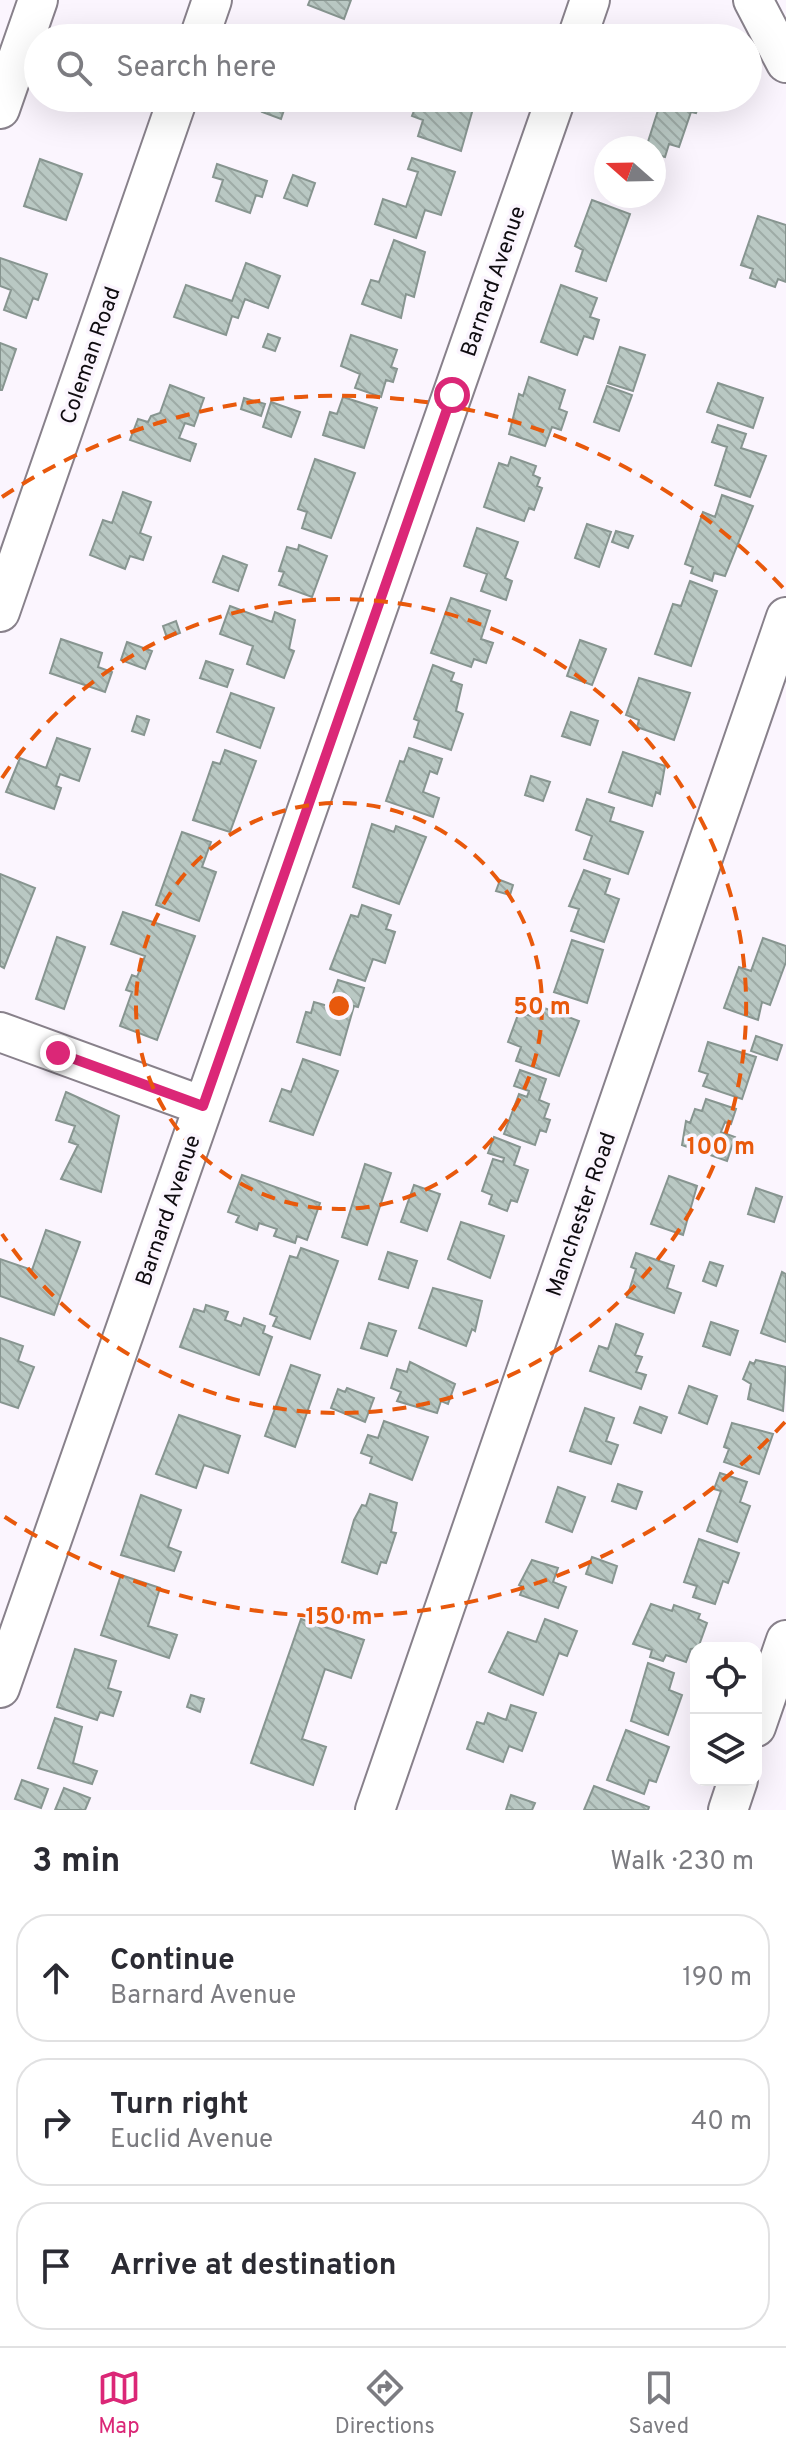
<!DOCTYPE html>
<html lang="en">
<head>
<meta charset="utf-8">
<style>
  :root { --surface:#fff; --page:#f2f2f3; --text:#2b2b33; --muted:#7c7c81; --line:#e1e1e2; --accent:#db2777 }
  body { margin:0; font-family:Overpass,sans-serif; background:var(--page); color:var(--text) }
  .controls { position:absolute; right:24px; bottom:24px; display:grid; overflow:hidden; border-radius:16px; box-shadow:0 8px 32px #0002 }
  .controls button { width:72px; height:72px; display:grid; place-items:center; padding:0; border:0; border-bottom:2px solid var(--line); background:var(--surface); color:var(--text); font:40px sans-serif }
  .compass { position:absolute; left:594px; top:136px; width:72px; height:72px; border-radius:50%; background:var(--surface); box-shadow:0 8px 32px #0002; rotate:290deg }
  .stop { position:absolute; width:24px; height:24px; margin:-18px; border:6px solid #db2777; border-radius:50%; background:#fff }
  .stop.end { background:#db2777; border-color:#fff; box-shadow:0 2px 8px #0008 }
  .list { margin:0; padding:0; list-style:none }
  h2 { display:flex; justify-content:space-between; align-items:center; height:104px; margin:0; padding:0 32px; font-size:34px }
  h2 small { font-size:26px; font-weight:400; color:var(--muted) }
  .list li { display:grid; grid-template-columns:52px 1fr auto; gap:24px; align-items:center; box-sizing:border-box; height:128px; margin:0 16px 16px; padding:0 16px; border:2px solid var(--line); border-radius:32px }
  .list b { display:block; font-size:30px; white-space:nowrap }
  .list p { margin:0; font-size:26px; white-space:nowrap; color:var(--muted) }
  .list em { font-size:26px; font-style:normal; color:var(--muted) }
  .icon { flex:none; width:44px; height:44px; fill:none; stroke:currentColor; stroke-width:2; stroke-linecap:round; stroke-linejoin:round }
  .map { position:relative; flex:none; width:786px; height:1810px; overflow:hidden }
  .search { position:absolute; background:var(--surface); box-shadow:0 8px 32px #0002; left:24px; right:24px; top:24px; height:88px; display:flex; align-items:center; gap:20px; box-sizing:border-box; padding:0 28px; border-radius:44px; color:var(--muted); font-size:30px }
  .sheet { height:536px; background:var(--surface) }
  nav { display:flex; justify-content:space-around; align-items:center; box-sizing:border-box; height:112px; border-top:2px solid var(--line); background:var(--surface); font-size:22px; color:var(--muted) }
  nav a { display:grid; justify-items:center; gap:4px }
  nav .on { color:var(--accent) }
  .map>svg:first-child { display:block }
  .building { fill:url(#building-back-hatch); stroke:#879590; stroke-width:2 }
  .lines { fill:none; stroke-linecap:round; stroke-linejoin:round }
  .minor-casing { stroke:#88818b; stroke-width:42 }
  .minor { stroke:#fff; stroke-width:38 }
  .route { stroke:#db2777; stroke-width:10 }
  .ring { fill:none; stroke:#e8590c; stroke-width:4; stroke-dasharray:14 10 }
  .labels { text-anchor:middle; stroke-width:7; stroke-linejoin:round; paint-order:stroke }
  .street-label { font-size:22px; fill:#0f0c10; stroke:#fbf5fe }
  .centre { fill:#e8590c; stroke:#fbf5fe; stroke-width:4 }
  .ring-label { font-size:24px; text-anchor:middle; font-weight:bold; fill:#e8590c; stroke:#fbf5fe; stroke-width:7; stroke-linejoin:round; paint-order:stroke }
</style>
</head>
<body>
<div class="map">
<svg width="786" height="1810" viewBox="0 0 786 1810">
  <defs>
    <pattern id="building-back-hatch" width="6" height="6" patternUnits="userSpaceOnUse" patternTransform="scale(2)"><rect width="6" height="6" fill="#b9c8c3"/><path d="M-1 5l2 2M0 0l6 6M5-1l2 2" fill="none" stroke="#9eaba6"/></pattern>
  </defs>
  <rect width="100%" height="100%" fill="#fbf5fe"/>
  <path class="building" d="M310 0H351L344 19 308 5Z
    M267 98H288L281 119 262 112Z
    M419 98H476L461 151 418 136 423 120 412 116Z
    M648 98H722L719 108 700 102 696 113 691 112 679 147 669 144 665 157 654 154V148H646L660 104Z
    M412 158 455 172 441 215 425 210 416 238 375 224 383 199 406 207 418 172 408 169Z
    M40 159 82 174 66 220 24 206Z
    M217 164 267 181 262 197 256 195 250 213 216 201 223 180 213 177Z
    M293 175 315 183 307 206 284 198Z
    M592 200 630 214 606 281 576 271 583 250 575 246Z
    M758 216 786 225V282L778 279 775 287 750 278 753 269 741 265Z
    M394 240 425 252 414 297 406 294 401 318 362 304 371 280 379 282Z
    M0 258 47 274 38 300 33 298 26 318 4 310 11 290 0 286Z
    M246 263 280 276 268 308 245 299 238 318 232 316 226 335 174 317 186 285 232 301Z
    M561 285 597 298 590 317 599 320 593 339 584 336 577 355 541 342Z
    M268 334 280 338 275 351 263 347Z
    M351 335 397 350 391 367 397 369 393 382 386 380 381 397 355 388 360 374 341 366Z
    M0 343 16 349 2 390H0Z
    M620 347 645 355 633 391 608 383Z
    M529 377 565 390 559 409 567 412 561 430 552 427 545 446 509 434 519 394 523 396Z
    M718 383 763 398 753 428 707 412Z
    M170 385 204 398 194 426 185 423 179 438 196 444 190 461 130 440 138 419 148 422 151 416 160 413Z
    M607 386 632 395 619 431 594 422Z
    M343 397 377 408 364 448 323 435 330 412 337 414Z
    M244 398 265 404 261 416 241 409Z
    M271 402 300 412 291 437 263 427Z
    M718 425 746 434 741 448 766 456 750 497 715 485 727 447 712 442Z
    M511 457 536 466 533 475 540 478 537 486 542 488 534 510 529 508 524 521 484 507 499 463 508 466Z
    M315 459 355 473 331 538 302 528 307 512 298 509Z
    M123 492 151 502 140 533 151 537 143 560 130 556 125 569 90 555 103 520 112 523Z
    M722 495 753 506 725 576 714 573 712 581 691 573 693 567 685 564 703 512 715 517Z
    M587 524 611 532 599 567 575 558Z
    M477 528 518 542 505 578 512 581 506 600 481 591 487 574 464 566Z
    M616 531 633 536 628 548 612 542Z
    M299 545 327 556 312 597 279 585 284 572 279 571 287 547 298 550Z
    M223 556 247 565 238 591 213 582Z
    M690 581 717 591 691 666 655 654 673 604 681 606Z
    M451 598 490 611 481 639 493 643 486 663 474 659 471 667 431 653Z
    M230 606 272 622 275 612 295 620 289 649 294 651 284 678 247 664 253 646 220 634Z
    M176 621 180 633 167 638 163 626Z
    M61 639 102 653 98 667 112 672 105 692 50 673Z
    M580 640 606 649 592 685 567 676Z
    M127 642 152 651 145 669 121 660Z
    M206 661 233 670 227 687 200 678Z
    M433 665 454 673 451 681 462 685 456 711 463 714 451 750 414 737 419 721 414 719Z
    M639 678 690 693 674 740 637 727 639 720 626 715Z
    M231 693 274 708 260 748 217 732Z
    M571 712 598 721 590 745 562 736Z
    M137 716 149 720 144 735 132 731Z
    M57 738 90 749 79 781 60 774 56 786 61 788 54 809 6 792 20 758 46 768Z
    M409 748 442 759 437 774 430 771 423 792 439 798 433 817 386 801 400 761 404 762Z
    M225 750 256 761 230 832 193 820 213 762 220 764Z
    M623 752 665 766 660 794 656 792 652 806 609 792Z
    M531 776 550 782 543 801 525 795Z
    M587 799 614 808 610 821 643 832 628 874 584 859 592 836 576 830Z
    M372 824 394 832 396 826 426 837 399 904 353 887Z
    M182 832 211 842 202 867 216 872 199 921 156 905Z
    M584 870 610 879 605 894 619 899 604 942 571 931 579 909 569 906Z
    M0 874 35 888 4 968 0 966Z
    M500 880 513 885 510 895 496 891Z
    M362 905 391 915 386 929 395 932 385 963 373 959 365 981 330 969 351 915 358 917Z
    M123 912 195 936 157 1040 120 1026 132 992 126 990 132 975 137 977 145 956 111 944Z
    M57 937 85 947 64 1009 36 999Z
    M763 938 786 946V962L770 1005 762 1002 758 1020 724 1008 739 967 751 971Z
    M572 940 603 950 587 1003 554 992Z
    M338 980 364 988 358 1007 354 1006 340 1055 297 1042 306 1012 311 1013 314 1002 335 1008 336 1002 331 1000Z
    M536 1005 579 1021 559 1076 516 1061 521 1047 508 1042 519 1012 531 1016Z
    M756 1036 782 1045 777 1060 751 1051Z
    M708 1042 756 1057 742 1099 703 1086 708 1074 699 1071Z
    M303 1059 338 1071 313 1135 270 1121 282 1089 291 1092Z
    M520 1070 546 1079 539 1100 549 1104 544 1118 550 1120 546 1132 540 1130 535 1145 504 1134 519 1094 527 1097 529 1091 514 1086Z
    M66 1092 119 1116 101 1192 61 1179 78 1145 69 1142 75 1126 56 1120Z
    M706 1099 736 1109 731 1124 725 1122 721 1132 735 1137 727 1161 682 1145 686 1121 690 1123 695 1109 702 1111Z
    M494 1137 520 1147 514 1165 528 1170 517 1202 511 1200 507 1211 489 1204 492 1195 482 1191 493 1159 503 1162 504 1158 488 1153Z
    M365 1164 391 1173 367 1245 342 1237Z
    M242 1175 320 1203 307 1240 297 1236 295 1243 274 1236 277 1229 259 1223 257 1230 236 1222 239 1216 228 1212Z
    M669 1176 697 1186 683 1235 651 1224Z
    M414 1185 440 1194 427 1231 401 1222Z
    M756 1188 782 1197 774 1222 748 1214Z
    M461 1222 504 1236 490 1278 448 1259Z
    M46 1230 80 1242 54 1315 0 1296V1259L32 1270Z
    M301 1248 338 1261 310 1339 273 1326 277 1317 270 1314 290 1256 297 1258Z
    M388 1252 417 1261 408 1288 379 1279Z
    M636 1253 674 1266 667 1288 681 1293 674 1313 627 1297 636 1269 631 1267Z
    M710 1262 723 1266 716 1286 703 1281Z
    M782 1272 786 1274V1342L761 1333Z
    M433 1288 482 1301 475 1331 472 1329 466 1346 419 1328Z
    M206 1305 228 1312 225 1320 241 1326 244 1318 265 1326 263 1333 272 1337 259 1375 180 1347 194 1309 204 1312Z
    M711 1322 738 1331 730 1355 703 1346Z
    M369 1323 396 1331 387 1356 361 1348Z
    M616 1324 643 1334 635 1355 642 1357 636 1372 646 1375 641 1389 590 1371 599 1346 608 1349Z
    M0 1338 23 1346 18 1361 34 1367 18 1408 0 1402Z
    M756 1360 786 1367 783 1411 748 1399 751 1384 743 1379 750 1362 754 1364Z
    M410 1362 455 1384 448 1404 441 1401 437 1413 397 1401 401 1392 391 1388 397 1369 407 1372Z
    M291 1365 320 1375 295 1447 265 1436Z
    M689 1386 717 1396 707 1424 679 1413Z
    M347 1388 374 1398 365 1422 331 1408 338 1389 345 1392Z
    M640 1407 667 1417 661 1433 634 1423Z
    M585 1408 614 1418 606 1441 618 1445 611 1464 570 1451Z
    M179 1415 240 1436 228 1473 204 1465 196 1488 156 1474Z
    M384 1421 428 1437 412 1480 370 1463 372 1457 361 1453 368 1435 378 1438Z
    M732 1423 773 1434 759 1474 724 1462 729 1449 724 1447Z
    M720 1473 747 1482 740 1502 750 1506 737 1542 707 1531 721 1491 714 1489Z
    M618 1484 642 1492 636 1509 612 1501Z
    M558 1487 585 1497 572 1532 546 1522Z
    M370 1494 397 1503 391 1532 396 1533 386 1563 381 1562 377 1574 342 1562 354 1520 362 1505 366 1506Z
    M141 1495 181 1510 168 1547 181 1552 174 1571 121 1555Z
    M699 1539 739 1553 728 1583 723 1581 715 1604 693 1597 697 1586 684 1582Z
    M592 1557 617 1566 612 1583 586 1574Z
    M532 1560 558 1568 553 1582 566 1587 558 1608 520 1595 523 1587 519 1585Z
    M121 1575 160 1588 148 1626 177 1635 169 1658 101 1635Z
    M651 1604 672 1611 674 1605 700 1614 698 1619 707 1623 698 1648 691 1649 686 1662 666 1655 663 1661 650 1657 652 1650 633 1644Z
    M301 1619 364 1640 351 1678 325 1669 302 1739 326 1747 313 1785 251 1763Z
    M545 1619 577 1631 567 1656 559 1653 543 1695 489 1672 508 1632 536 1642Z
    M75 1649 116 1661 108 1688 121 1692 113 1716 100 1712 97 1720 57 1707Z
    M648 1663 674 1673 669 1690 682 1695 668 1735 631 1721Z
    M191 1695 204 1699 200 1712 187 1707Z
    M511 1705 536 1713 522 1751 509 1746 503 1762 467 1749 477 1722 484 1724 488 1713 506 1720Z
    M55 1718 82 1727 73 1763 97 1771 92 1784 38 1768Z
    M626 1730 669 1747 656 1782 649 1780 644 1794 607 1780Z
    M22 1780 48 1789 41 1808 15 1799Z
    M594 1786 649 1807 648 1810H584Z
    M64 1788 90 1798 85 1810H55Z
    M511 1795 535 1803 532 1810H506Z"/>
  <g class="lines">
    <g class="minor-casing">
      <path id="minor" d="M753 0 786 63
        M199 38 212 0
        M577 38 590 0
        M0 109 38 0
        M0 612 178 98
        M0 1032 203 1106
        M0 1688 556 98
        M756 1727 786 1640
        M375 1810 786 617
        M728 1810 738 1780"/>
    </g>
    <use href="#minor" class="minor"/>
  </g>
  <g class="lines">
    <path class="route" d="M58 1053 203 1106 452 395"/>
  </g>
  <g class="ring">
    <circle cx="339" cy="1006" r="203"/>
    <path d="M2 778A407 407 0 1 1 2 1234"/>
    <path d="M785 1422A610 610 0 0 1 2 1515M2 497A610 610 0 0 1 785 590"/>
  </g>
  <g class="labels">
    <g class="street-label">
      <text transform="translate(492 281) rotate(-71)" y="8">Barnard Avenue</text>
      <text transform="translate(89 355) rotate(-71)" y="8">Coleman Road</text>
      <text transform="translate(167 1210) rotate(-71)" y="8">Barnard Avenue</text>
      <text transform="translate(580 1214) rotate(-71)" y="8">Manchester Road</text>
    </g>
  </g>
  <circle cx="339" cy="1006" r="12" class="centre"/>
  <g class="ring-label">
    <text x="542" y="1014">50 m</text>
    <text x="721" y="1154">100 m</text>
    <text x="339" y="1624">150 m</text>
  </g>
</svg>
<div class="controls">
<button><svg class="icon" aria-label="locate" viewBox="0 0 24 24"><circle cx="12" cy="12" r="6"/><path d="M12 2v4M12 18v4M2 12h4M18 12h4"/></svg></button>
<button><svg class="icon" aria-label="layers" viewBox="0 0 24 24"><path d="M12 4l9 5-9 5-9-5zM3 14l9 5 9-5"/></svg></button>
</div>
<svg class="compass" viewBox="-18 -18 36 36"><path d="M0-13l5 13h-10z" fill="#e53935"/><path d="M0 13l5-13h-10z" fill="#7c7c81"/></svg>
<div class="stop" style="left:452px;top:395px"></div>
<div class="stop end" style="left:58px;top:1053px"></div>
<div class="search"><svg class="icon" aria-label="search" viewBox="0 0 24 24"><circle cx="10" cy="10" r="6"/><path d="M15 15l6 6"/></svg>Search here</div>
</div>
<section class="sheet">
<h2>3 min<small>Walk · 230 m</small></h2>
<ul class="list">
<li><svg class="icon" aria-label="ahead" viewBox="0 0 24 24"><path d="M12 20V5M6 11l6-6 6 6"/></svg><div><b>Continue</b><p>Barnard Avenue</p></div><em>190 m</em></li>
<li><svg class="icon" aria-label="right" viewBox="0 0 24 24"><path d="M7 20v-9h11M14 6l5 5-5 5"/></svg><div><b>Turn right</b><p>Euclid Avenue</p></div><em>40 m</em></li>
<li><svg class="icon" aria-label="arrive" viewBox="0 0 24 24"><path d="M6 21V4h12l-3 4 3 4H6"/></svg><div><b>Arrive at destination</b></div></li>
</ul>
</section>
<nav>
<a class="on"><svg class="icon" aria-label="map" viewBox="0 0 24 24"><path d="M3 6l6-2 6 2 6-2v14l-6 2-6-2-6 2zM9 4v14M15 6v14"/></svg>Map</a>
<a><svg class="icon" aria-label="directions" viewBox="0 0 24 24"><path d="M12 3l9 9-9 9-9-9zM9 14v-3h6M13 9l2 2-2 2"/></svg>Directions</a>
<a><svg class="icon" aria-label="saved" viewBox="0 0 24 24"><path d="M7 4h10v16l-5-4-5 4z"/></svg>Saved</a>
</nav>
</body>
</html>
